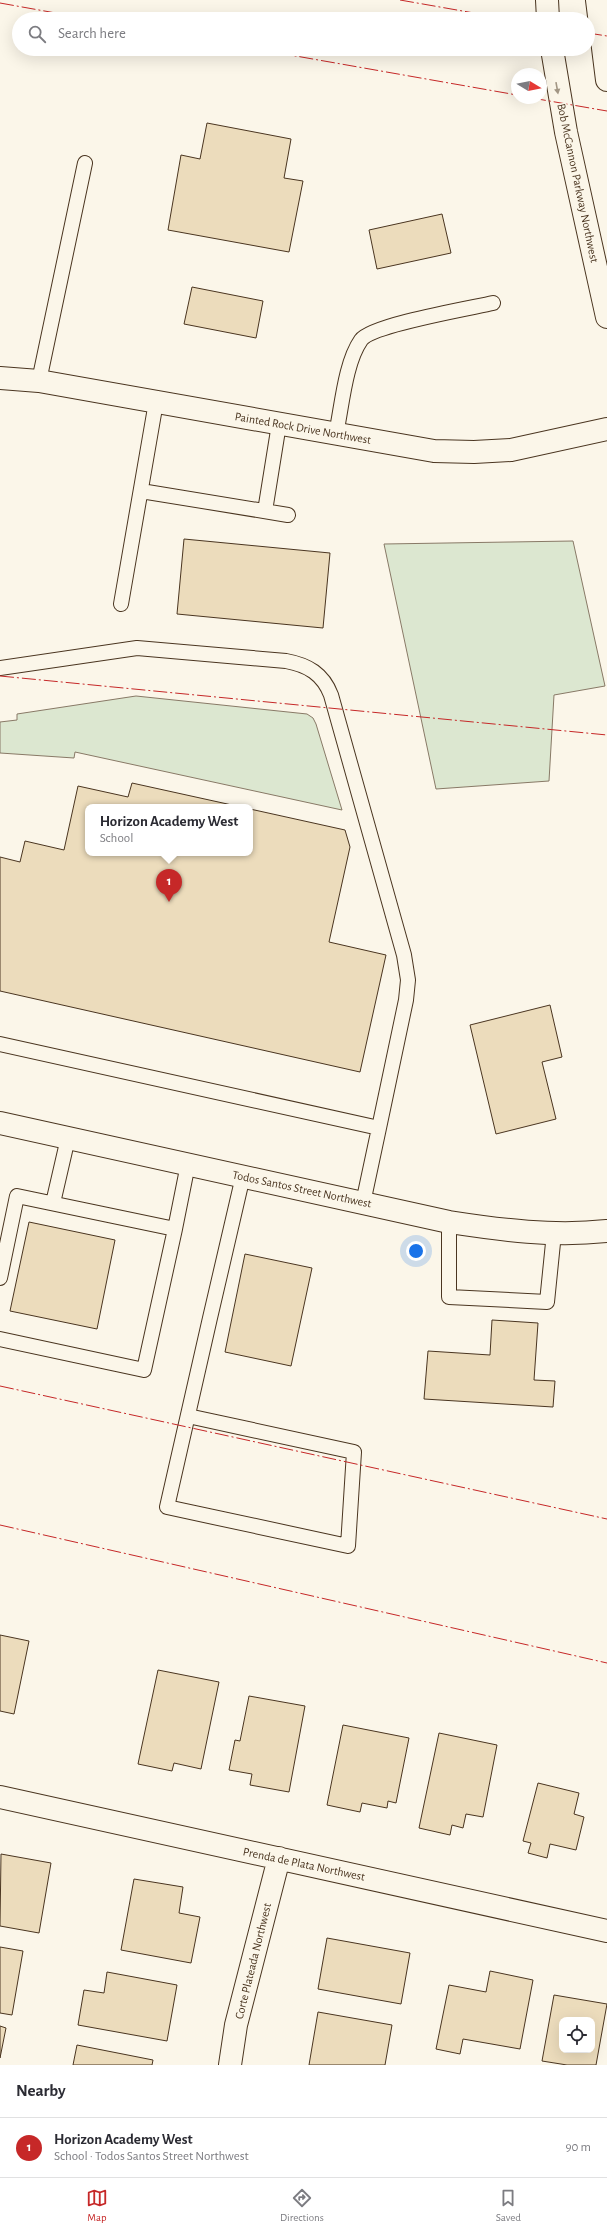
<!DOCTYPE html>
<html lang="en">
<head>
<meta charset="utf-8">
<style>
  :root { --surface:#fff; --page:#f2f2f3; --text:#2b2b33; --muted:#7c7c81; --line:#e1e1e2; --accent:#c62828 }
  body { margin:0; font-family:"Alegreya Sans",sans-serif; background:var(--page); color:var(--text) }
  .controls { position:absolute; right:12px; bottom:12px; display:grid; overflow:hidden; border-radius:8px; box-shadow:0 4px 16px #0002 }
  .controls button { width:36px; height:36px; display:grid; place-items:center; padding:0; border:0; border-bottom:1px solid var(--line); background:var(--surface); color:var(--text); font:20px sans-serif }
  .compass { position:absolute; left:511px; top:68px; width:36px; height:36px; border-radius:50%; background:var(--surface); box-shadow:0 4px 16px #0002; rotate:100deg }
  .you { position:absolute; left:416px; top:1251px; width:14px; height:14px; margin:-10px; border:3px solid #fff; border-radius:50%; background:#1a73e8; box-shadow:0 0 0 6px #1a73e833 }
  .badge { display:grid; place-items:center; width:26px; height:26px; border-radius:50%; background:var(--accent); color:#fff; font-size:13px; font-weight:700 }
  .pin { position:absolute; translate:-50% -33px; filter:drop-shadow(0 1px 2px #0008) }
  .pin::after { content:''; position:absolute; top:21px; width:14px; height:12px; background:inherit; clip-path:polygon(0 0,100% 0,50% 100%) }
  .popup { position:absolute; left:85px; top:804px; width:168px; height:52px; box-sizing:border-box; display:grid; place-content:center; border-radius:8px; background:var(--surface); filter:drop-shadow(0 1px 3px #0005); font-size:13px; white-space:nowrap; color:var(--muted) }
  .popup b { font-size:15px; color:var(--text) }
  .popup::after { content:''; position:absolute; left:50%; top:100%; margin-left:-8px; border:8px solid transparent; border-top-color:var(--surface) }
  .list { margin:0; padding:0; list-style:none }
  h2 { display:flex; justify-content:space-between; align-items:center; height:52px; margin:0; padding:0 16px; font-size:17px }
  h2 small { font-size:13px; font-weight:400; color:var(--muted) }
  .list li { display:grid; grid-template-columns:26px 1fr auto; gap:12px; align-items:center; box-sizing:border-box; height:60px; padding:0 16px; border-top:1px solid var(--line) }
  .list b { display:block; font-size:15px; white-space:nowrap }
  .list p { margin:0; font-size:13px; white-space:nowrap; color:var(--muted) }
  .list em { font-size:13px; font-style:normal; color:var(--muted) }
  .icon { flex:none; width:22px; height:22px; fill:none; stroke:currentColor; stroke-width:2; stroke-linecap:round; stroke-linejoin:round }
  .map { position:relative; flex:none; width:607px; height:2065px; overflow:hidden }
  .search { position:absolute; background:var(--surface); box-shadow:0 4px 16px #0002; left:12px; right:12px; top:12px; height:44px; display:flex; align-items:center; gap:10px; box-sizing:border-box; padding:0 14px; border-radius:22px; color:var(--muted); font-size:15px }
  .sheet { height:112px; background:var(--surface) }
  nav { display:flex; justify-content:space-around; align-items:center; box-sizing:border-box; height:56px; border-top:1px solid var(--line); background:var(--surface); font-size:11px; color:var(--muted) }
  nav a { display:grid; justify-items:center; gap:2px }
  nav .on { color:var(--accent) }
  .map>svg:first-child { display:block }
  .green { fill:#dce7d0; stroke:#887966 }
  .building { fill:#ecdcbc; stroke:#4a3520; fill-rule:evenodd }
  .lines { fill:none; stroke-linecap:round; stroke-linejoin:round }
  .lane-casing { stroke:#4a3520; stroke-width:16 }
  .street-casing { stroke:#4a3520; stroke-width:24 }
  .secondary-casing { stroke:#4a3520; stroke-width:24 }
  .lane { stroke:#fbf6e9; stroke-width:14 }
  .street { stroke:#fbf6e9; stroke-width:22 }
  .secondary { stroke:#fbf6e9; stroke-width:22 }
  .power { stroke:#c62828; stroke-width:1; stroke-dasharray:14 3 2 3; stroke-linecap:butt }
  .oneway { fill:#a29684 }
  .labels { text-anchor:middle; stroke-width:3; stroke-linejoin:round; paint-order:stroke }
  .street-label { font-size:12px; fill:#4a3520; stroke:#fbf6e9 }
</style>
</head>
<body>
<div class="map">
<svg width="607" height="2065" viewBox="0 0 607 2065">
  <rect width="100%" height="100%" fill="#fbf6e9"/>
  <path class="green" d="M573 541 605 686 554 695 549 781 436 789 384 544Z
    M136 696 307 714 313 718 316 724 342 810 75 752 74 758 0 753V722L17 720V714Z"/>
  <path class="building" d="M207 123 291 139 284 178 303 181 289 252 168 230 181 155 200 159Z
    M442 214 451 253 377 269 369 230Z
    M192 287 263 301 256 338 184 324Z
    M184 539 330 553 323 628 177 614Z
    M132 783 241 807H88V853H250V809L345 830 350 847 329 942 386 955 360 1072 0 991V857L20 862 25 841 64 850 78 786 128 797Z
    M550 1005 562 1057 542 1062 556 1119 496 1134 470 1025Z
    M29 1222 115 1240 97 1329 10 1311Z
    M245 1254 312 1268 291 1366 225 1352Z
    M492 1320 538 1323 534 1380 555 1381 553 1407 424 1399 428 1351 490 1355Z
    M0 1635 29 1641 14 1714 0 1711Z
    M158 1670 219 1682 201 1769 174 1763 172 1771 138 1764Z
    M249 1696 305 1706 289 1792 250 1785 252 1774 229 1770 235 1740 240 1741Z
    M343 1725 409 1738 396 1803 388 1801 387 1808 362 1803 360 1812 327 1805Z
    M439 1733 497 1745 483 1817 466 1814 463 1828 452 1825 450 1835 419 1828Z
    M538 1783 579 1793 574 1814 584 1817 576 1850 550 1844 547 1858 528 1853 531 1843 523 1841Z
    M1 1854 51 1863 39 1933 0 1926Z
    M134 1879 183 1887 179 1913 200 1917 191 1963 121 1950Z
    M327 1938 410 1953 401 2004 318 1989Z
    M0 1947 23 1951 12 2015 0 2013Z
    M490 1971 533 1980 520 2049 463 2039 460 2054 436 2049 449 1985 486 1992Z
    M107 1972 177 1985 167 2041 78 2025 84 1990 104 1993Z
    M554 1995 607 2004 596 2065H567L542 2061ZM562 2020H592V2050H562Z
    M318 2012 392 2025 385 2065H309Z
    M0 2026 6 2028 0 2058Z
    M77 2045 153 2060 152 2065H73Z"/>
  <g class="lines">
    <g class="lane-casing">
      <path id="lane" d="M39 381 85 163
        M336 434C342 406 345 363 361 340 371 325 471 308 493 303
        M141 491 288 515
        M265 511 279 424
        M121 604 156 402
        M0 668 137 648 286 661C308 665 323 674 331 695L404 955 408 980 406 1000 379 1128 0 1044
        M53 1203 68 1138
        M363 1203 379 1128
        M449 1222V1297L547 1302 554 1233
        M175 1229 188 1164
        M0 1278 17 1196 175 1229 144 1370 0 1339
        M188 1416 354 1452 348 1546 167 1507C192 1397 217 1286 243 1176"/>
    </g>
    <g class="street-casing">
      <path id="street" d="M0 378 39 381 434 451 474 452 511 450 607 429
        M0 1123 449 1222C501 1230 554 1237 607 1231
        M0 1797 607 1931
        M230 2065 236 2025 279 1858"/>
    </g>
    <g class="secondary-casing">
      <path id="secondary" d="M547 0 548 19
        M597 0 607 80
        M552 49 566 132 607 317"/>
    </g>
    <use href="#lane" class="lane"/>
    <use href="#street" class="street"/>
    <use href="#secondary" class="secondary"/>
    <path class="power" d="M400 0 508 19
      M0 3 89 19
      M588 33 607 36
      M256 49 517 95
      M532 98 607 111
      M0 676 607 735
      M0 1386 607 1519
      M0 1525 607 1663"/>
  </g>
  <defs><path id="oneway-solid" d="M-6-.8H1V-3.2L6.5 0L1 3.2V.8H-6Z"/></defs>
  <use class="oneway" href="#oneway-solid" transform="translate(557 88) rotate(80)"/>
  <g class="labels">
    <g class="street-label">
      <text transform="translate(578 183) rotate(78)" y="4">Bob McCannon Parkway Northwest</text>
      <text transform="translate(303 428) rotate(10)" y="4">Painted Rock Drive Northwest</text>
      <text transform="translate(302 1189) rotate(12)" y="4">Todos Santos Street Northwest</text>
      <text transform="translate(304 1864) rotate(12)" y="4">Prenda de Plata Northwest</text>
      <text transform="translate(253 1961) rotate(-76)" y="4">Corte Plateada Northwest</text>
    </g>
  </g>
</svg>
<div class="controls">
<button><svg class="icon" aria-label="locate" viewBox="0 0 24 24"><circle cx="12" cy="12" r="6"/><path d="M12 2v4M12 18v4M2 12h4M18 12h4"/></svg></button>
</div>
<svg class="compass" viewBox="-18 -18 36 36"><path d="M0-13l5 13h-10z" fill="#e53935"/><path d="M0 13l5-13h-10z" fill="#7c7c81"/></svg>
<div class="you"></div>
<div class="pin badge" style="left:169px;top:902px">1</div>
<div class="popup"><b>Horizon Academy West</b>School</div>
<div class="search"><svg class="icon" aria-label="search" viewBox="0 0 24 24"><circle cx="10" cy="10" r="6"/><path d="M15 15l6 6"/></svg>Search here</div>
</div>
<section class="sheet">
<h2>Nearby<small></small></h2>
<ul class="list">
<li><span class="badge">1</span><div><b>Horizon Academy West</b><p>School · Todos Santos Street Northwest</p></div><em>90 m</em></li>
</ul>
</section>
<nav>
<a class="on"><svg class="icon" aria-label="map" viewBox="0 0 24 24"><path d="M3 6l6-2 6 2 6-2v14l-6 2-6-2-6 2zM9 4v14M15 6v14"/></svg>Map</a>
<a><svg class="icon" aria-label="directions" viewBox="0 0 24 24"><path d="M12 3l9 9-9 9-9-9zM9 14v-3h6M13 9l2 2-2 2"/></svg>Directions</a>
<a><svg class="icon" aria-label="saved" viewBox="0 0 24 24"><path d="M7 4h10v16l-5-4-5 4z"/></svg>Saved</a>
</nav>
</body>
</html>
